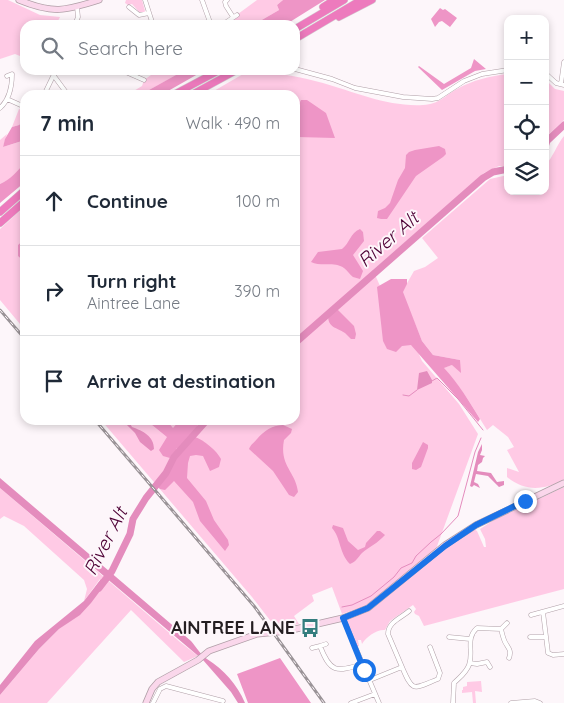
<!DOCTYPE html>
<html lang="en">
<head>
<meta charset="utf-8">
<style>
  :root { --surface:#fff; --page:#f2f2f3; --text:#1f2937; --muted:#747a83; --line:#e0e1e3 }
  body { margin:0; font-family:Quicksand,sans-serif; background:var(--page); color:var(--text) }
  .controls { position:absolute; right:15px; top:15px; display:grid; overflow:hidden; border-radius:10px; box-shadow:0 2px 8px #0003 }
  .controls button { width:45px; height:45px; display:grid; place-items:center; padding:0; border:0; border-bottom:1px solid var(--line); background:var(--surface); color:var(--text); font:25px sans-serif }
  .stop { position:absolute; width:15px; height:15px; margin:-11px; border:4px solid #1a73e8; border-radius:50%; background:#fff }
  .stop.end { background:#1a73e8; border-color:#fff; box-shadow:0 1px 5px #0008 }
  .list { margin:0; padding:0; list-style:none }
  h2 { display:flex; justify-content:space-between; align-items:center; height:65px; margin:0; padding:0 20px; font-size:21px }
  h2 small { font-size:16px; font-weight:400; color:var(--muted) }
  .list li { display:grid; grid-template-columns:32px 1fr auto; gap:15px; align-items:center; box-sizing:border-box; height:90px; padding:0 20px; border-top:1px solid var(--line) }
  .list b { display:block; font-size:19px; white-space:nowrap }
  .list p { margin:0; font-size:16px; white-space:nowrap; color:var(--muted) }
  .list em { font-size:16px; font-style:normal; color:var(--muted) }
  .icon { flex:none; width:28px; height:28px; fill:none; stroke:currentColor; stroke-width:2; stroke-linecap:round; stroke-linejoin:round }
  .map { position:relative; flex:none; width:564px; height:703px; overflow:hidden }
  .search { position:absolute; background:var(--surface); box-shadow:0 2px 8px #0003; left:20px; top:20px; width:280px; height:55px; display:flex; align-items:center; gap:12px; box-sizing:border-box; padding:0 18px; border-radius:15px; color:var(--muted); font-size:19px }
  .panel { position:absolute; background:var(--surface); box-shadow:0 2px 8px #0003; left:20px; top:90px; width:280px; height:335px; border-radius:15px }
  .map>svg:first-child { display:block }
  .green { fill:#ffcae5 }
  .forest { fill:#ee95c6 }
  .water { fill:#e48cbd }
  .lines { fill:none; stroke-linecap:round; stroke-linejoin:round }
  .stream { stroke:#e48cbd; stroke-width:1 }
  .river { stroke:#e48cbd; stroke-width:7 }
  .street-casing { stroke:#b09fa7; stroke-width:5 }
  .secondary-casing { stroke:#b09fa7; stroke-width:7 }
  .highway-casing { stroke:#d3d2d3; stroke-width:8 }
  .street { stroke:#fff; stroke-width:4 }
  .secondary { stroke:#fad7eb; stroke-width:5.5 }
  .highway { stroke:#ed7abd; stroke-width:7 }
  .rail-casing { stroke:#9a9397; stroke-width:3 }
  .rail { stroke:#fdf6fa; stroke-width:1; stroke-dasharray:4; stroke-linecap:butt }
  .route { stroke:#1a73e8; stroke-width:6 }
  .labels { text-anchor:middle; stroke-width:4; stroke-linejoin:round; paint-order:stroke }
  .poi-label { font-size:18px; font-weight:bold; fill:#241e21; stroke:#fdf6fa; text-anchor:end }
  .water-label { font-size:19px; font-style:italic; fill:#4e0035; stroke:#fdf6fa }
</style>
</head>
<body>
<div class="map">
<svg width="564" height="703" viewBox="0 0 564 703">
  <rect width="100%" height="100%" fill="#fdf6fa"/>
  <path class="green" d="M0 0H8L40 15 60 17 56 25H25V58L15 54 0 59Z
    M126 0H142L145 11 144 13H140L132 4 128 5 125 3Z
    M257 0H283L277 5 279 10 253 25H223Z
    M158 70H186L140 95H127L142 86 144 80Z
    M250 70H259C280 74 302 77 323 83 355 92 388 107 423 105 440 104 444 96 457 89 473 80 490 76 508 74V166H499L484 173 373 270 380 286 412 339 422 361 459 404 478 434 436 549 397 583 365 606 342 614 332 587 312 595 314 601 294 616 299 624 276 628 252 597 101 420H295V95H207Z
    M545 79 555 89 564 91V120L545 138Z
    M19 109 25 111V119L19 125 12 127Z
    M7 134 3 147 25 140C25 146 27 156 25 161 22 171 9 180 0 184V140Z
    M564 136V480C544 490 525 492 507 477V468L519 472 507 450 514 447 508 437 493 425 487 430C473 408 461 386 443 368L452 365 460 360 433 355 422 341 402 292 414 271 425 267 438 258 422 238 490 179 508 175V191H545V165C553 158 557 144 564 136Z
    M25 206V330L0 300V229Z
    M564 487V589L424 626 419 616 415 614 414 612 416 609 413 605 390 621 385 630C377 629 366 637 362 644L361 640H358L359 646 357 647 346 619 369 610 380 602 432 557 474 529 477 531 484 547H486L485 539 480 529 494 520Z
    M0 488 180 642 198 656 184 662 131 610 47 703H0V695L39 649 59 629 80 614 105 583 100 579 84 601 87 589 84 580 24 526 4 516 0 519Z
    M481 681 482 692 475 691 476 703H473L472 692 462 693V690H463V687L467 686V682Z"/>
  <path class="forest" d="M283 0H325L285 25H253L279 10 277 5Z
    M440 8 443 10 445 9 457 18 450 27 442 21 439 22 435 27 431 19Z
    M474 59 486 69 475 71 442 90 418 67 419 66 444 84 471 68Z
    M185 70H205L161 95H140Z
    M301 100H307L326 113 335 138 297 137 295 135 299 104Z
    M25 119V140L3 147 5 139 12 127 19 125Z
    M439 146 445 149 446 154 443 157 416 176 387 219H381L377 218 378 211 385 208 390 203 398 180 405 168 406 155 409 152 415 150Z
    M25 162V182L0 203V184C11 179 18 171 25 162Z
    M360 229 363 232 364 241 353 255 363 271 360 279 353 277C350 275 347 270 344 268 334 261 321 267 311 262L318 252 342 249C350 243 350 233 360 229Z
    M25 239V262L18 256V245Z
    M391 279H407V284L403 292 422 341 433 355 460 360 461 373 452 365 444 368C459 384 469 401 480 419L478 422 411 345 402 346 396 352 387 349 383 341 377 287Z
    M336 308 354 326 356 334 355 339H351C349 337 347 335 345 333 336 327 328 328 328 315Z
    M146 420H166L173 428 180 420 186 422 196 420 198 427 178 450 176 448 177 450 170 458 163 456 159 450 167 437Z
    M283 425 292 429 291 433 284 440C279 466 296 472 298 492L294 497 289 495 273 471 249 449C251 444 254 443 257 439 265 430 271 426 283 425Z
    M195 437C204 440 217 451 221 459L219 467 210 471 203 456 196 455 190 456 188 463 187 478 206 501 214 520 228 540 229 545 225 551 200 521 193 502 174 481 165 490 160 489 157 486C166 476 170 462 180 453L181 455 180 453Z
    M423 442 428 445V448L421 467 416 470 412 469V463Z
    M333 525 343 528 348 541 358 550 365 547 366 543 377 531H380L385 535C378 543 369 547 362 553 358 557 356 562 350 564 339 553 341 538 332 528Z
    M280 658 311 703H248L237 674Z"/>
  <path class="water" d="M427 371 432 380V383L417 390 419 373Z
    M122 420H128L132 427C143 431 154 436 154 449L151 451 140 442 135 433Z
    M482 444V450L480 455 485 456 483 458 482 462 478 465 477 471 491 473 497 482 504 481V485L499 487 488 476 476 474 474 482 478 484 480 488 474 485 472 487 470 486 478 452Z
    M0 478 191 641C196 647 201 655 207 659 224 670 237 684 245 703H238L231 692 203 660 0 488Z
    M101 579 106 583 91 603 80 615 59 629 39 649 0 695V685L35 641 84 601Z"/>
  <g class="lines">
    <path class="stream" d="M432 381 437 378 458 399 483 430
      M403 395 409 396 417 390
      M342 607 352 605 371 596 394 577 401 568 412 563 416 556 431 542 441 534 458 516 475 452 481 438"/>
    <path class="river" d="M545 147 547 141 564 125
      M295 343 483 178 493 172 508 169
      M99 588 112 571 130 534 133 519 146 498 166 473 174 457 207 420"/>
    <g class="street-casing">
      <path id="street" d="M145 0 153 25
        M202 0 211 25
        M227 0 225 2 226 6 233 17
        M129 7 139 15 149 13
        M75 25 78 17 77 7
        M222 25 237 15
        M295 69 332 79 355 88 403 97 432 99 438 98 464 81 482 74 508 70
        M121 70 144 80
        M545 73 556 83 564 85
        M54 76 68 95
        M561 84 564 62
        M44 95 56 70
        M7 99 25 107
        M0 108C9 100 12 86 12 74L7 76
        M543 612 548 653 553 655 564 654
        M531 615 564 606
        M343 618 379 703
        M501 629C502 633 503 638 505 642 508 648 512 650 509 658
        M449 637 470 639
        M530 637H546
        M326 644 320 646C330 672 336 673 362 664
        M312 648 320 646
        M470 663 477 664 487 662 490 667
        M402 667 388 634C388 622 401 618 409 611
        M370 680 402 667C413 693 413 689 438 679L440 673 430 647
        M153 703 160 689 166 686 223 701
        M351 703 375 694
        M453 703 454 683C460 677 466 673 469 665 474 651 465 639 477 628L501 629 507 623
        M511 703 535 701 540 703"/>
    </g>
    <g class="secondary-casing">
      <path id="secondary" d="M19 0C53 14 65 11 99 0
        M146 703 152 689 158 682 198 660 209 651 257 634 287 631 343 618 368 608 445 545 476 525 564 483"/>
    </g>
    <g class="highway-casing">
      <path id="highway" d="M323 7 334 0
        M339 17 372 0
        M295 29 344 0
        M295 39 361 0
        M173 95 220 70
        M191 95 237 70
        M0 212 25 190
        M0 223 25 201"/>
    </g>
    <use href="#street" class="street"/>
    <use href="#secondary" class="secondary"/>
    <use href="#highway" class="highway"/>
    <g class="rail-casing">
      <path id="rail" d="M0 310 25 339
        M95 420 254 606 324 703"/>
    </g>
    <use href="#rail" class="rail"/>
  </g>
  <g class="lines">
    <path class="route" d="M364 670 343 618 368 608 445 546 476 525 525 501"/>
  </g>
  <defs>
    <g id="bus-bare" transform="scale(1.5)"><path d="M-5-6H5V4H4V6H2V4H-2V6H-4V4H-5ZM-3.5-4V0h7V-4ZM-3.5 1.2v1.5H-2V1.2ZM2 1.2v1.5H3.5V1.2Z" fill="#347d7e" stroke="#fdf6fa" stroke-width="2.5" paint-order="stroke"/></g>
  </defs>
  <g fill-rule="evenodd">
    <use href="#bus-bare" x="310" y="628"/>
  </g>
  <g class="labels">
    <g class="poi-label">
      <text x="295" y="634">AINTREE LANE</text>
    </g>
    <g class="water-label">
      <text transform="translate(388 239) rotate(-41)" y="7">River Alt</text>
      <text transform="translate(105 541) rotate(-63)" y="7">River Alt</text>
    </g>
  </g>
</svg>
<div class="controls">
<button>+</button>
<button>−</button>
<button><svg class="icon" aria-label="locate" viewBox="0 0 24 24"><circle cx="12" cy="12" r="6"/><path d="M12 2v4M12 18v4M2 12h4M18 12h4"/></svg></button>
<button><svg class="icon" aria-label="layers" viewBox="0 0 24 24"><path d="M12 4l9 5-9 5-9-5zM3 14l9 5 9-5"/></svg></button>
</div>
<div class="stop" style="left:364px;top:670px"></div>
<div class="stop end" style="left:525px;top:501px"></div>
<div class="search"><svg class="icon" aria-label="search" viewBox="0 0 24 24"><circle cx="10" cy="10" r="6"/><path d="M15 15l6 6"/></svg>Search here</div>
<section class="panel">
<h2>7 min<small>Walk · 490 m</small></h2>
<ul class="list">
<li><svg class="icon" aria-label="ahead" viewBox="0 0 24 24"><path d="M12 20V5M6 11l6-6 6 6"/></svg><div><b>Continue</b></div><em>100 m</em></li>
<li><svg class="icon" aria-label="right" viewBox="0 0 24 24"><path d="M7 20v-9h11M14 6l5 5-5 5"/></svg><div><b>Turn right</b><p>Aintree Lane</p></div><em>390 m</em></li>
<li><svg class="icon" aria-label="arrive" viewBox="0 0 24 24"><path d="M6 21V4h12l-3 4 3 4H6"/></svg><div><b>Arrive at destination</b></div></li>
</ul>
</section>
</div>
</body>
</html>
